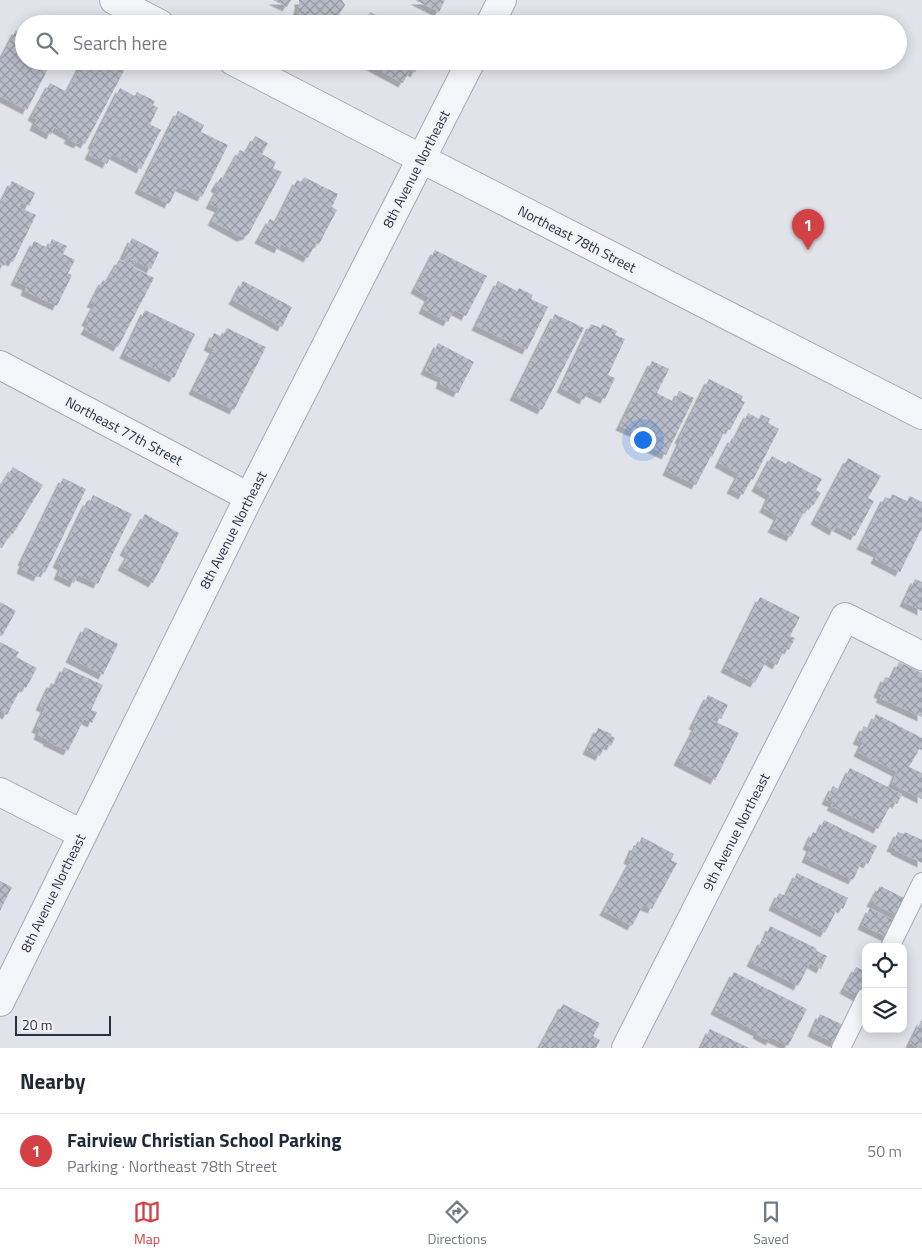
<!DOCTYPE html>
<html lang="en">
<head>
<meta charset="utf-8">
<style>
  :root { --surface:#fff; --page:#f6f6f7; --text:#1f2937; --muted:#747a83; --line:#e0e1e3; --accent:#d44145 }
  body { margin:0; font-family:"Titillium Web",sans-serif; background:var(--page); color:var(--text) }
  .controls { position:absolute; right:15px; bottom:15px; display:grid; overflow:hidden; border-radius:10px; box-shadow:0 2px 12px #0003 }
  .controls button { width:45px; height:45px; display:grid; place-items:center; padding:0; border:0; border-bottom:1px solid var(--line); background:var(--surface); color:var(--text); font:25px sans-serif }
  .scale { position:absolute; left:15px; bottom:12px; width:96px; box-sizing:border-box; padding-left:5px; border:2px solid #282f43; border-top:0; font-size:14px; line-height:18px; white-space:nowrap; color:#282f43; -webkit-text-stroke:4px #f1f3f7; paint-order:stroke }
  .you { position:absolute; left:642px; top:439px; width:18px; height:18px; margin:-12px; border:4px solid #fff; border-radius:50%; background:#1a73e8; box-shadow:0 0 0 8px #1a73e833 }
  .badge { display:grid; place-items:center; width:32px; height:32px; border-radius:50%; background:var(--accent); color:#fff; font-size:16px; font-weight:700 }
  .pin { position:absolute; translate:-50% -41px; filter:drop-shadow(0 1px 2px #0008) }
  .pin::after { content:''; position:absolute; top:26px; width:18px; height:15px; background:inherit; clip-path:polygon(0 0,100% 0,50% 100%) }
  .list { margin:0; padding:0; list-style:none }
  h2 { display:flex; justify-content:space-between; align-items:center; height:65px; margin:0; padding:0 20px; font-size:21px }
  h2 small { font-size:16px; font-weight:400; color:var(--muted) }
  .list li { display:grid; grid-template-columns:32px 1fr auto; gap:15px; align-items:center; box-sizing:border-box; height:75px; padding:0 20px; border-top:1px solid var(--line) }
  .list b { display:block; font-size:19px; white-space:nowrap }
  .list p { margin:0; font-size:16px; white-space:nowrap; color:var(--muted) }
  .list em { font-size:16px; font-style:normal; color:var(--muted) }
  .icon { flex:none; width:28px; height:28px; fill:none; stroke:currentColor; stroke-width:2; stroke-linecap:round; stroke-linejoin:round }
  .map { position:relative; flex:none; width:922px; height:1048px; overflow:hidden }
  .search { position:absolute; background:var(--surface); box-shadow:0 2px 12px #0003; left:15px; right:15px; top:15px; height:55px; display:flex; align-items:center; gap:12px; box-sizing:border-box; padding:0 18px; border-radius:28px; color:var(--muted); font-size:19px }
  .sheet { height:140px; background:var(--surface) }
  nav { display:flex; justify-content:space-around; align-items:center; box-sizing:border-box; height:70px; border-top:1px solid var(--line); background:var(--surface); font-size:14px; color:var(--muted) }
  nav a { display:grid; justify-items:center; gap:2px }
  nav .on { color:var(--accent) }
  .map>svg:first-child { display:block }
  .building { fill:url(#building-cross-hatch); filter:url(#shadow) }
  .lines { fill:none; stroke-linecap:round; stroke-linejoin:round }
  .lane-casing { stroke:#a6a9b5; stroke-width:20 }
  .street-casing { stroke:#a6a9b5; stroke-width:30 }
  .lane { stroke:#f4f5f8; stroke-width:18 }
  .street { stroke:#f4f5f8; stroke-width:28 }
  .labels { text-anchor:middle; stroke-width:4.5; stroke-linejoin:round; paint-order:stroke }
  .street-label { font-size:14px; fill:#282f43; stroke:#f1f3f7 }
</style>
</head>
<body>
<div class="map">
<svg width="922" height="1048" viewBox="0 0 922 1048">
  <defs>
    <pattern id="building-cross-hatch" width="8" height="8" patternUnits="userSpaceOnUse" patternTransform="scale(1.25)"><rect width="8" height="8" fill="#b8bcc8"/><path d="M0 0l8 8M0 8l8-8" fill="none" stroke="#9699a4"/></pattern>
    <filter id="shadow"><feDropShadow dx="-4.5" dy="4.5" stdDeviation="0" flood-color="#0004"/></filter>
  </defs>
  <rect width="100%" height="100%" fill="#e1e3ea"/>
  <path class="building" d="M273 0H291L287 7Z
    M299 0H342L345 5 339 15 333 17 330 24H321L317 22 316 24H296L300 14 297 12 299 6Z
    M415 0H445L439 12Z
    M370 12 392 24H363Z
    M16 30 24 34V61H52L27 110 0 96V61Z
    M83 61H111L125 69 85 144 80 141 78 144 68 139 70 136 54 127 51 135 34 126 37 119 32 116 50 83 67 92Z
    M362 61H421L415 73 410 70 403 83Z
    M120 88 135 96 137 92 155 101 153 105 158 108 150 124 161 130 141 169 112 154 107 164 89 155 94 145 92 144Z
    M178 111 204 125 201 132 228 145 202 197 178 186 169 204 139 189Z
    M255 136 268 143 262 154 276 162 273 168 282 172 248 235 241 237 212 221 219 208 210 204 218 189 215 187 221 177 224 179 240 150 246 153Z
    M304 177 338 194 332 207 337 210 319 244 316 243 308 258 281 244 279 249 259 239 270 219 276 222 297 180 301 182Z
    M12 181 35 193 29 206 22 202 19 207 36 215 13 262 7 259 4 266 0 264V205Z
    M132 238 159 252 151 269 124 255Z
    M52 239 67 246 63 254 75 260 68 273 72 275 57 306 25 291 27 286 15 281 34 241 48 248Z
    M435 250 487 276 466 316 454 310 448 322 423 309 429 297 415 289Z
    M126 257 135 263 133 267 154 278 118 347 85 330 89 323 86 321 95 304 91 303 103 280 107 282 119 260 123 262Z
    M243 281 292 307 282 327 233 300Z
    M498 281 517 291 519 288 533 295 531 299 548 307 527 350 476 326Z
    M145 310 195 334 174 378 124 354Z
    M555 314 584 328 542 410 514 396Z
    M591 324 601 328 602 324 617 331 615 335 625 339 608 375 615 378 605 399 588 391 584 400 561 388Z
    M227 328 266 347 234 410 193 390 214 349 208 346 214 333 222 337Z
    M438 343 474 362 458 393 440 384 442 378 425 370Z
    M652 361 669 369 657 393 674 402 679 391 694 398 666 455 650 447 657 431 642 423 636 433 620 426Z
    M709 379 743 396 741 400 745 402 730 430 726 428 712 457 711 456 696 485 667 471 681 440 679 439Z
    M748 413 759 419 761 414 770 419 768 423 779 429 753 480 751 479 743 495 731 489 739 474 719 463 732 438 735 439Z
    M772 456 786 464 788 461 822 479 816 490 821 493 813 506 810 504 805 514 803 513 791 537 772 528 778 516 764 508 770 495 756 487Z
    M848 458 881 476 868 498 874 501 855 536 836 526 834 531 815 520Z
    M13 467 43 485 13 534 11 533 2 548 0 547V488Z
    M63 478 86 489 45 573 41 571 38 577 21 569 24 562 22 561Z
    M892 494 907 501 910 496 922 502V528L900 572 875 559 878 553 861 545 885 497 890 499Z
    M93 495 132 514 98 584 78 575 74 583 58 575 62 566 57 563 87 501 90 502Z
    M145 514 179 533 153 583 122 566 129 554 124 551Z
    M915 579 922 582V611L904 602Z
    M760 597 800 617 790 636 795 638 789 650 785 648 777 665 767 659 755 683 725 668Z
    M0 602 16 611 2 636 0 635Z
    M85 627 118 644 103 675 70 658Z
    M0 642 19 652 16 657 37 668 26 688 22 686 7 715 0 711Z
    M899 662 922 673V717L880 698 882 695 878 693 885 677 891 679Z
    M64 667 103 685 91 710 97 712 92 723 84 719 68 751 47 741 48 740 38 735 40 730 36 728 45 708 40 706 51 683 56 685Z
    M708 695 728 705 721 719 715 716 712 720 739 733 715 780 678 761 696 726 693 725Z
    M876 714 922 738V749L921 750 919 749 909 767 922 773V799L892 784 897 772 858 752 863 742 857 740 864 726 869 729Z
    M598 728 612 734 611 736 615 738 611 746 606 744 600 756 587 750Z
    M850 768 902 794 897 804 892 802 878 829 831 806 833 803 826 800 833 786 840 790Z
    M824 820 877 846 868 864 862 861 853 880 806 858 811 847 807 845 813 832 818 834Z
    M898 832 904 834 905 832 922 840V863L895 850 896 849 891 847Z
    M642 837 674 854 671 860 677 863 652 909 643 905 632 926 604 911 631 861 628 859 634 845 637 847Z
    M797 873 848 898 843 909 838 907 825 933 773 906 779 893 786 896Z
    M0 881 12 887 0 911Z
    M880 886 906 899 898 916 871 902Z
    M870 908 895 921 887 937 862 925Z
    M770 926 816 948 817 951 827 956 821 969 810 963 798 986 751 962 762 940 764 941Z
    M856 967 866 972V987L860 998 844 989Z
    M734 972 807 1009 788 1046 772 1038 770 1041 757 1034 758 1032 715 1010Z
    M563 1004 600 1023 593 1036 600 1040 596 1048H541L540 1047Z
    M820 1014 843 1025 835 1043 812 1032Z
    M922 1019V1048H919L910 1043Z
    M710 1029 749 1048H701Z"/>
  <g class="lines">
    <g class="lane-casing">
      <path id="lane" d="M890 947 922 882
        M841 1048 866 997"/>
    </g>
    <g class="street-casing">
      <path id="street" d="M114 0 160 24
        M490 24 502 0
        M233 61 422 159 922 415
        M0 365 249 497
        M0 792 82 834
        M0 1002 249 497 471 61
        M626 1048 845 617 922 656"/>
    </g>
    <use href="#lane" class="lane"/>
    <use href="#street" class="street"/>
  </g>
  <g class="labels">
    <g class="street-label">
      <text transform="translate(416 169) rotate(-63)" y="5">8th Avenue Northeast</text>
      <text transform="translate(577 239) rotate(27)" y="5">Northeast 78th Street</text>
      <text transform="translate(124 431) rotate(28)" y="5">Northeast 77th Street</text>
      <text transform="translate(233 530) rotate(-63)" y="5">8th Avenue Northeast</text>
      <text transform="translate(736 832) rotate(-63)" y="5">9th Avenue Northeast</text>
      <text transform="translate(53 893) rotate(-64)" y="5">8th Avenue Northeast</text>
    </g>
  </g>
</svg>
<div class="controls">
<button><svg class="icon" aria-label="locate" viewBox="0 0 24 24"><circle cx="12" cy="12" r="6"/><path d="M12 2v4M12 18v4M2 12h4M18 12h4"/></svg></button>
<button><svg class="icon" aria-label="layers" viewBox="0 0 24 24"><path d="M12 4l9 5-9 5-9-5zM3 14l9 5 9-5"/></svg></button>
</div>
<div class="scale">20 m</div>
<div class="you"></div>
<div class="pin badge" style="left:808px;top:250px">1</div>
<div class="search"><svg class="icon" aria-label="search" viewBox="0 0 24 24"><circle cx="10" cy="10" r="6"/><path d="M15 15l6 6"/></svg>Search here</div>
</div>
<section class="sheet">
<h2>Nearby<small></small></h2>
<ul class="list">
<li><span class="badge">1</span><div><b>Fairview Christian School Parking</b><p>Parking · Northeast 78th Street</p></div><em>50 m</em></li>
</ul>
</section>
<nav>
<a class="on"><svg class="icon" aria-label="map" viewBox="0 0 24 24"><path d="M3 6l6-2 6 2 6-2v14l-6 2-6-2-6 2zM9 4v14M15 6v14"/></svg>Map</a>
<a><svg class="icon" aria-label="directions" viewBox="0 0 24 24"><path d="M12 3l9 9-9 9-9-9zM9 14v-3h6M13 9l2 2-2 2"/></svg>Directions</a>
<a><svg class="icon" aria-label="saved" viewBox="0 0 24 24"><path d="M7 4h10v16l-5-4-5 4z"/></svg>Saved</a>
</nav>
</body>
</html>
